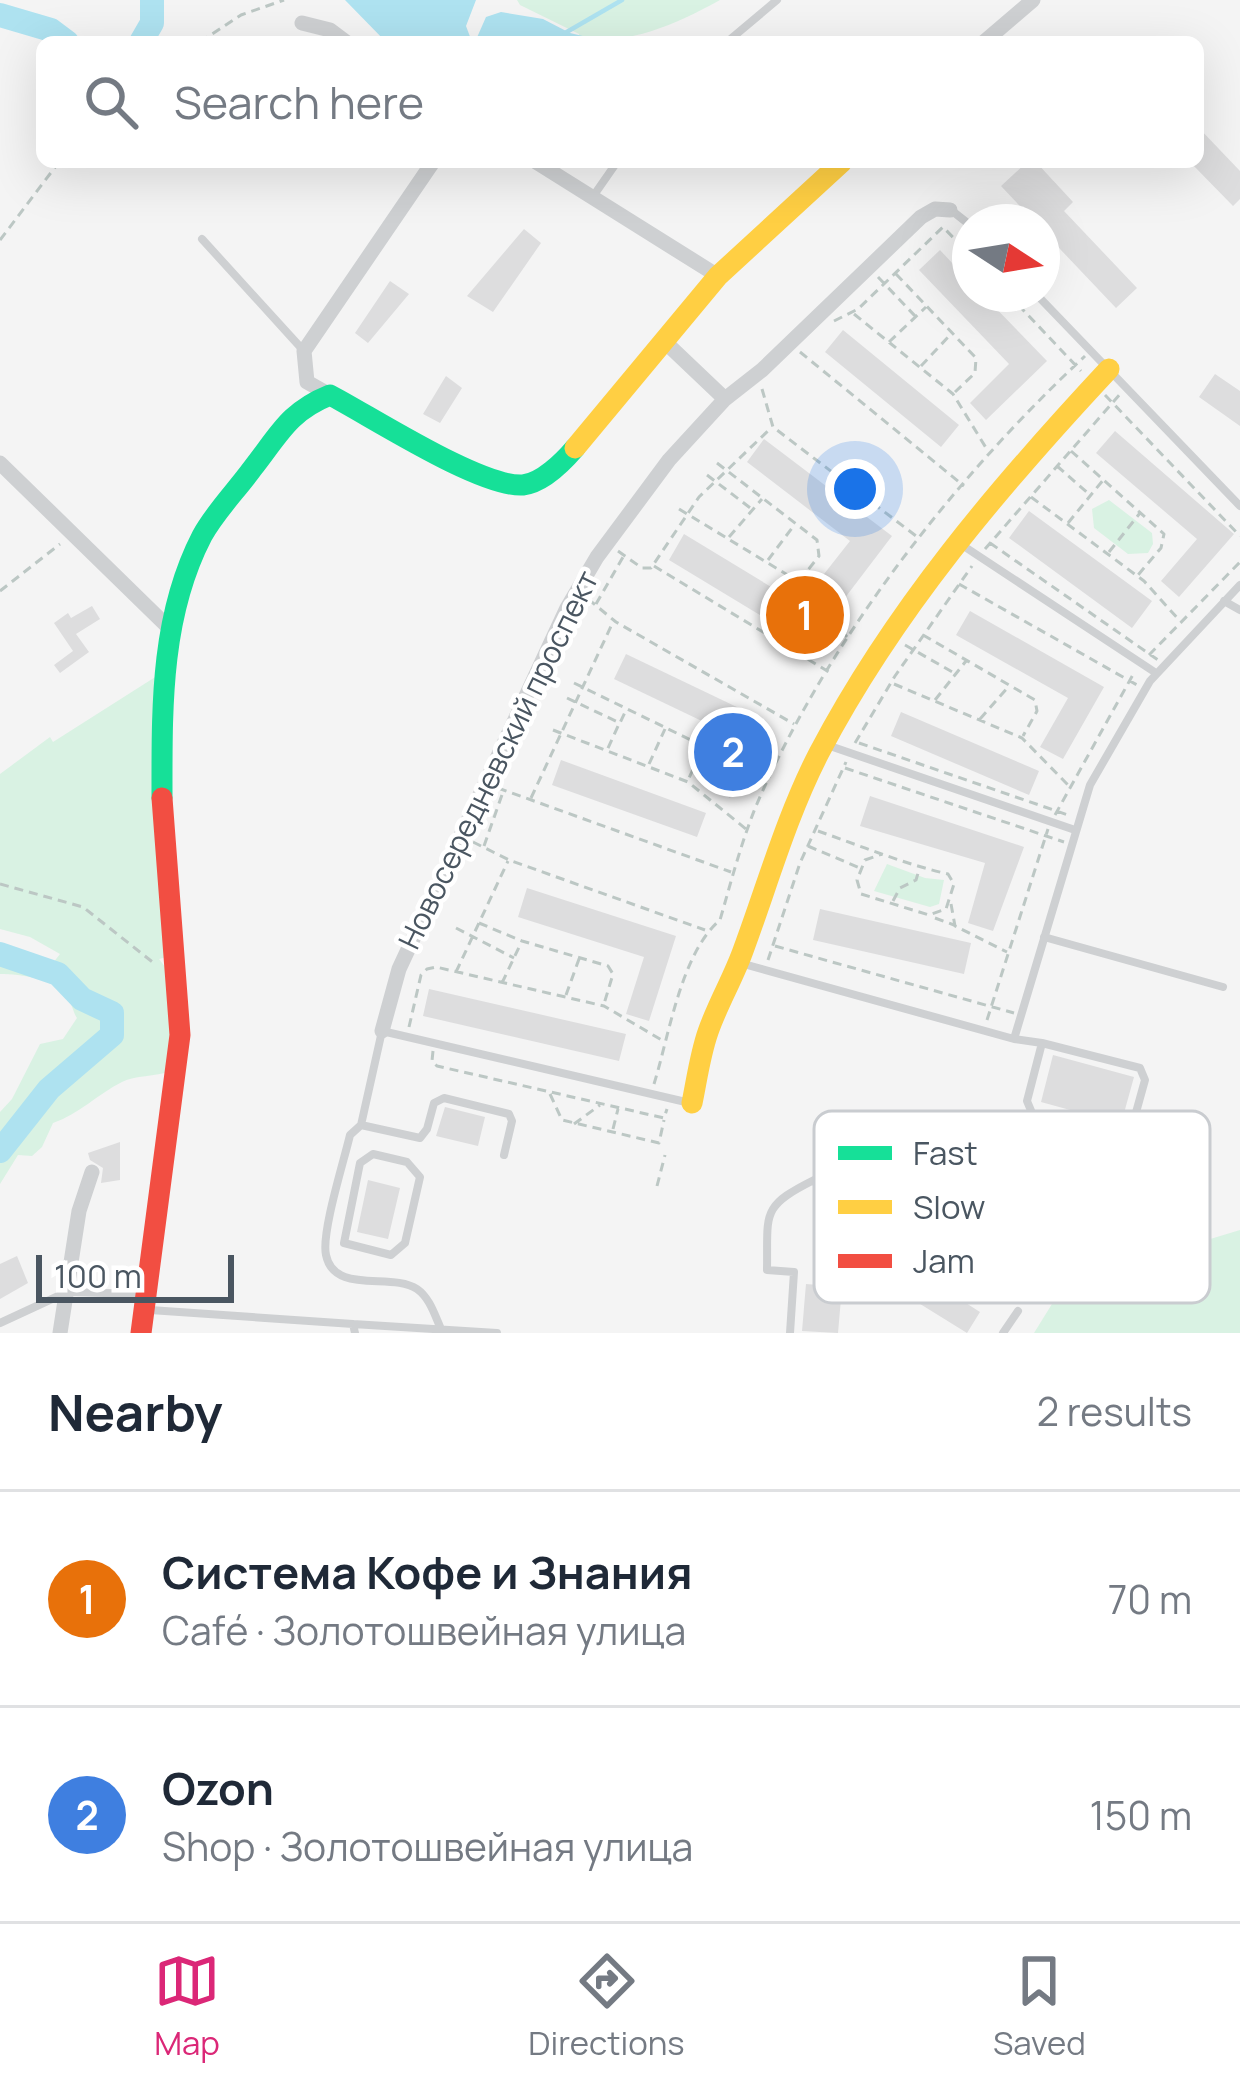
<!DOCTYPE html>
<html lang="en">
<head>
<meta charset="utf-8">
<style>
  :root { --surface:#fff; --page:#f2f2f3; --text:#1f2937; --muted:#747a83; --line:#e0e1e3; --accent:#db2777 }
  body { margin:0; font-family:Manrope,sans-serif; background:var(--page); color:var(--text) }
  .compass { position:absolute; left:952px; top:204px; width:108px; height:108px; border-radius:50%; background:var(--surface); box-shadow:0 12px 48px #0002; rotate:102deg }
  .scale { position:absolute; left:36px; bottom:30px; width:198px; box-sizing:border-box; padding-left:12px; border:6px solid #4a5661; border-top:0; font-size:33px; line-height:42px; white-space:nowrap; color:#4a5661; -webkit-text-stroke:9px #fff; paint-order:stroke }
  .you { position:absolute; left:855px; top:489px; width:42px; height:42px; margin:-30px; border:9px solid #fff; border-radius:50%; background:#1a73e8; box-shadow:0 0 0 18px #1a73e833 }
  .badge { display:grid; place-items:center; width:78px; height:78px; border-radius:50%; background:var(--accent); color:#fff; font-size:39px; font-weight:700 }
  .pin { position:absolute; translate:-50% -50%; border:6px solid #fff; box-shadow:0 3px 12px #0006 }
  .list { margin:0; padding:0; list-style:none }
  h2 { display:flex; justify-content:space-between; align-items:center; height:156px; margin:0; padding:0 48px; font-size:51px }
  h2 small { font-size:39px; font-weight:400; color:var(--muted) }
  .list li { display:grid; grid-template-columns:78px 1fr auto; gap:36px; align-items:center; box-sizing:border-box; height:216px; padding:0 48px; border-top:3px solid var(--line) }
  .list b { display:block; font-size:45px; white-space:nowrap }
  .list p { margin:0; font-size:39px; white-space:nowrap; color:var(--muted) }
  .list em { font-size:39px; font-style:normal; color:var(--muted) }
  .icon { flex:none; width:66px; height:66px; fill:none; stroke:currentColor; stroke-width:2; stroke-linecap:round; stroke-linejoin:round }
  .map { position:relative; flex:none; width:1240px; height:1333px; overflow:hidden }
  .search { position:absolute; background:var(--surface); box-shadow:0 12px 48px #0002; left:36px; right:36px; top:36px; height:132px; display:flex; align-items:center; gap:30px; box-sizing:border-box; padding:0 42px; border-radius:18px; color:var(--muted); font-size:45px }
  .sheet { height:588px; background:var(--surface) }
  nav { display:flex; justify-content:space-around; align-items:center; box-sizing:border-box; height:168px; border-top:3px solid var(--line); background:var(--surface); font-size:33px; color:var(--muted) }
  nav a { display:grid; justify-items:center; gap:6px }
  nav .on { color:var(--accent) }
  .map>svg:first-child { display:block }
  .green { fill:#d9f2e3 }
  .water { fill:#aee2f0 }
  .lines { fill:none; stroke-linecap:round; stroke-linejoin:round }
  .stream { stroke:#aee2f0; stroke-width:4.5 }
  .river { stroke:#aee2f0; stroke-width:24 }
  .building { fill:#ddddde }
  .path { stroke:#bcc7c4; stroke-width:3; stroke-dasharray:9 6; stroke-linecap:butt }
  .lane { stroke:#ced0d2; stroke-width:8 }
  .street { stroke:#ced0d2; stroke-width:15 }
  .fast { stroke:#16e098; stroke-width:21 }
  .slow { stroke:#ffcf43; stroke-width:21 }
  .jam { stroke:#f24e42; stroke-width:21 }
  .labels { text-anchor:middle; stroke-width:9; stroke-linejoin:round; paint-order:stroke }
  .street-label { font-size:30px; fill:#4a5661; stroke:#fff }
  .key { fill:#fff; stroke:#c9ccd0; stroke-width:3 }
  .key-label { font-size:33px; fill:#4a5661 }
</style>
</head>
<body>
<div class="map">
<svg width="1240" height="1333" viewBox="0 0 1240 1333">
  <rect width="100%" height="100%" fill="#f4f4f4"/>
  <path class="green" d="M517 0H720C671 27 633 42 577 42L579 34 520 5Z
    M1109 500 1152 533 1153 544 1148 553 1128 554 1094 528 1092 509Z
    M160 674 167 957 159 959 172 976 171 1071C155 1077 135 1075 122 1082 98 1094 79 1114 53 1123L42 1147 32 1156 18 1155 0 1184V1112L12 1099 40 1044 63 1039 77 1018C73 1012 72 1004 68 998 56 979 21 974 0 974V948L53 963 60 954 30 937 0 929V774L50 737 53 742Z
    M887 864 925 878 944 880 939 904 930 907 874 891Z
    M1240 1230V1333H1034L1065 1283Z"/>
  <path class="water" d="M345 0H476L466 26 472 42H386Z
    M501 12 543 19 570 33 608 42H475L486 17Z"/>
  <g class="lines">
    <path class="stream" d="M565 33 622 0"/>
    <path class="river" d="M0 15 51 30 67 42
      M141 42 152 23V0
      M0 954 58 974 82 999 112 1013V1035L49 1089 0 1151"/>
  </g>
  <path class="building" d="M1198 127 1240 171V199L1233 206 1190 162H1198Z
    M1027 162H1036L1073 202 1064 211 1137 288 1116 308 1042 230V222H1035L1001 186Z
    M524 229 541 243 493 312 467 296Z
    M940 250 970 282V294H982L1047 361 986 420 970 403 1009 364 919 270Z
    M390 281 409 294 368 343 355 333Z
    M843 330 959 425 941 447 825 352Z
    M1215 374 1240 391V426L1199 397Z
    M446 376 462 388 440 423 423 414Z
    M1115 431 1234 534 1179 597 1161 581 1197 539 1096 453Z
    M764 439 892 536 838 607 813 588 850 541 747 462Z
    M1029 511 1152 601 1132 628 1009 538Z
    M684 534 814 613 798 638 669 560Z
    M92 606 100 619 76 634 89 652 60 673 54 665 73 651 54 623 68 613 71 618Z
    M970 611 1104 687 1063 759 1040 747 1068 698 956 635Z
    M626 654 766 721 730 798 704 785 729 734 614 679Z
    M901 712 1039 771 1029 795 891 736Z
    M561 760 706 813 697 837 552 785Z
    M870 796 1024 847 993 931 968 923 985 863 860 826Z
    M527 888 676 936 649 1021 626 1014 644 957 518 917Z
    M820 909 971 943 964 974 813 940Z
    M429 989 626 1034 619 1061 423 1016Z
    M1053 1055 1134 1077 1121 1124 1041 1102Z
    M445 1107 485 1117 478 1146 436 1136Z
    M120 1142V1180L101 1183 103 1168 90 1160 88 1153Z
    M368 1180 400 1188 388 1239 357 1232Z
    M869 1241 980 1312 967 1333 854 1263Z
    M17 1256 28 1283 0 1299V1264Z
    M806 1284 842 1287 838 1333 802 1331Z"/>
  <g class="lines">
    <path class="path" d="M200 42 241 15 284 0
      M0 240 59 162
      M896 274 976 358 975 373 955 392
      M878 277 916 317
      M1008 294 1081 371
      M854 314 953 394 988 451
      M834 321 858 309 943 227 970 255
      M889 342 926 307
      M800 352 964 486
      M921 366 951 334
      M762 389 773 427 920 539
      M1105 395 1240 536
      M1071 451 1164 534 1161 548 1138 575
      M717 463 817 540 819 556 800 580
      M1057 466 1090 495
      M707 475 753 510
      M1031 497 1144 581 1180 621
      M679 509 804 585 847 637
      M1068 523 1104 479
      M729 537 762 499
      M990 543 1158 660
      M985 549 1121 393
      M618 551 642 568H651L699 497 771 428
      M1109 552 1140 513
      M768 560 795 524
      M654 566 829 672
      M959 584 1137 685
      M0 591 60 544
      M588 599 616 622 794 724
      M596 604 623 557
      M923 635 1035 700 1037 711 1023 736
      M905 645 956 674
      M1149 655 1240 562
      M574 683 697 743 700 755 688 780
      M894 684 1022 738 1069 786
      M567 698 620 723 626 710
      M935 700 966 661
      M980 719 1009 686
      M553 730 688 782 746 829
      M855 743 895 676 972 566
      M859 743 1071 816
      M608 748 619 724
      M649 764 665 729
      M845 768 1064 842
      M498 788 731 872
      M531 798 613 622
      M1055 815 1135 671
      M818 831C861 846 904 864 948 874L954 884 946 909 929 915 861 894 857 880 865 860 882 854
      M473 842 509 860 705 930
      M484 846 503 792
      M808 846 860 868
      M0 884 83 907 155 964
      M893 901 900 888 916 880 919 870
      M951 904 955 926 1007 952
      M935 918 954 925
      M479 923 522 941 608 966 613 974 604 1004
      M456 928 514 958
      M775 946 1014 1013
      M768 960 800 863 846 762
      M456 972 508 861
      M502 983 521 943
      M566 995 579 959
      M987 1020 1048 829
      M409 1027 421 975 427 969 436 967 604 1006 665 1042
      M433 1051 432 1061 437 1066 664 1118 667 1109
      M654 1084C669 1036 681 953 720 920 731 882 741 843 756 806 827 641 954 478 1085 356
      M550 1094 562 1120 659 1143 664 1120
      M574 1124 600 1105
      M613 1129 618 1109
      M657 1186 665 1155"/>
    <path class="lane" d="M727 42 777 0
      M594 195 617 162
      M951 210 970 225
      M202 239 303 350
      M1036 294 1240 506
      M962 545 1156 673
      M1224 601 1240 610
      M827 745 1075 830
      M1044 937 1223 987
      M740 963 1014 1039 1042 1043 1140 1068 1145 1080 1130 1134 1122 1137 1032 1113 1027 1101 1042 1043
      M1014 1039 1090 785 1150 681 1240 585
      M361 1125 350 1135C344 1161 321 1233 326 1255 334 1295 392 1272 417 1289 430 1298 435 1316 441 1329
      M373 1154 407 1162 420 1177 405 1243 391 1255 344 1243 360 1163Z
      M504 1155 512 1121 509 1114 444 1098 434 1103 427 1129 420 1138 361 1125 382 1031 690 1103
      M150 1310 353 1324 355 1333
      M0 1323 67 1292 142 1294
      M353 1324 497 1333
      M790 1333 794 1272 767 1270C768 1213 760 1207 814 1180L853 1245
      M1003 1333 1018 1311"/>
    <path class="street" d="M302 23 330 30 346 42
      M984 42 1033 0
      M536 162 718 276
      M664 341 725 399
      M330 395 307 382 304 351 433 162
      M0 463 170 629
      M382 1031 399 969 567 608 597 557 669 460 725 399 762 370 921 217 935 209 950 210
      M60 1333 79 1211 92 1172"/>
    <path class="fast" d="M162 798C162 709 160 617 202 536 215 512 236 491 252 469 279 435 288 412 330 395 372 417 481 488 523 485 542 483 563 462 575 448"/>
    <path class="slow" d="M575 448 718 276 842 162
      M692 1103C697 1079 700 1055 708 1032 718 1003 734 977 744 948 768 883 787 815 819 753 894 610 999 487 1109 369"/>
    <path class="jam" d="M141 1333 180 1035 162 798"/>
  </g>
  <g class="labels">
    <g class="street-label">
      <text transform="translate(499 760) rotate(-64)" y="10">Новосередневский проспект</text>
    </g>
  </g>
  <rect x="814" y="1111" width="396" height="192" rx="18" class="key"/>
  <rect x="838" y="1146" width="54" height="14" fill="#16e098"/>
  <rect x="838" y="1200" width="54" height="14" fill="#ffcf43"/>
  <rect x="838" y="1254" width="54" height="14" fill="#f24e42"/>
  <g class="key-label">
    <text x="913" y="1165">Fast</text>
    <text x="913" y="1219">Slow</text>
    <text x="913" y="1273">Jam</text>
  </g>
</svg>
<svg class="compass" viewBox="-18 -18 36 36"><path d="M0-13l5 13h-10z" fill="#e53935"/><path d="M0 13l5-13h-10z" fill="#747a83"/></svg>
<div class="scale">100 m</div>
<div class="you"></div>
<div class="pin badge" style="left:805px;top:615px;background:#e8710a">1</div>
<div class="pin badge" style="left:733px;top:752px;background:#3f7fe0">2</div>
<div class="search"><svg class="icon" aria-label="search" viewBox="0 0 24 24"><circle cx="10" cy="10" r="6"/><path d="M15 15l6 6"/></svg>Search here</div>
</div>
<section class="sheet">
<h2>Nearby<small>2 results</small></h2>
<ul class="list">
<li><span class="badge" style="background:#e8710a">1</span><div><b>Система Кофе и Знания</b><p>Café · Золотошвейная улица</p></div><em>70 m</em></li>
<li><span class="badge" style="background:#3f7fe0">2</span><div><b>Ozon</b><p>Shop · Золотошвейная улица</p></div><em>150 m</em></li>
</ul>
</section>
<nav>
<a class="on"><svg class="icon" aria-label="map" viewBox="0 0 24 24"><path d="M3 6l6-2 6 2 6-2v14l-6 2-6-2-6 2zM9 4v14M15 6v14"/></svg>Map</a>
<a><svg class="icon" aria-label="directions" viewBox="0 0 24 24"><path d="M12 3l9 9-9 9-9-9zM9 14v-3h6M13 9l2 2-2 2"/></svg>Directions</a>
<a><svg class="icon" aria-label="saved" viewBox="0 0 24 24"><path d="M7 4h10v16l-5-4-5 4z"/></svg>Saved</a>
</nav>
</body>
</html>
